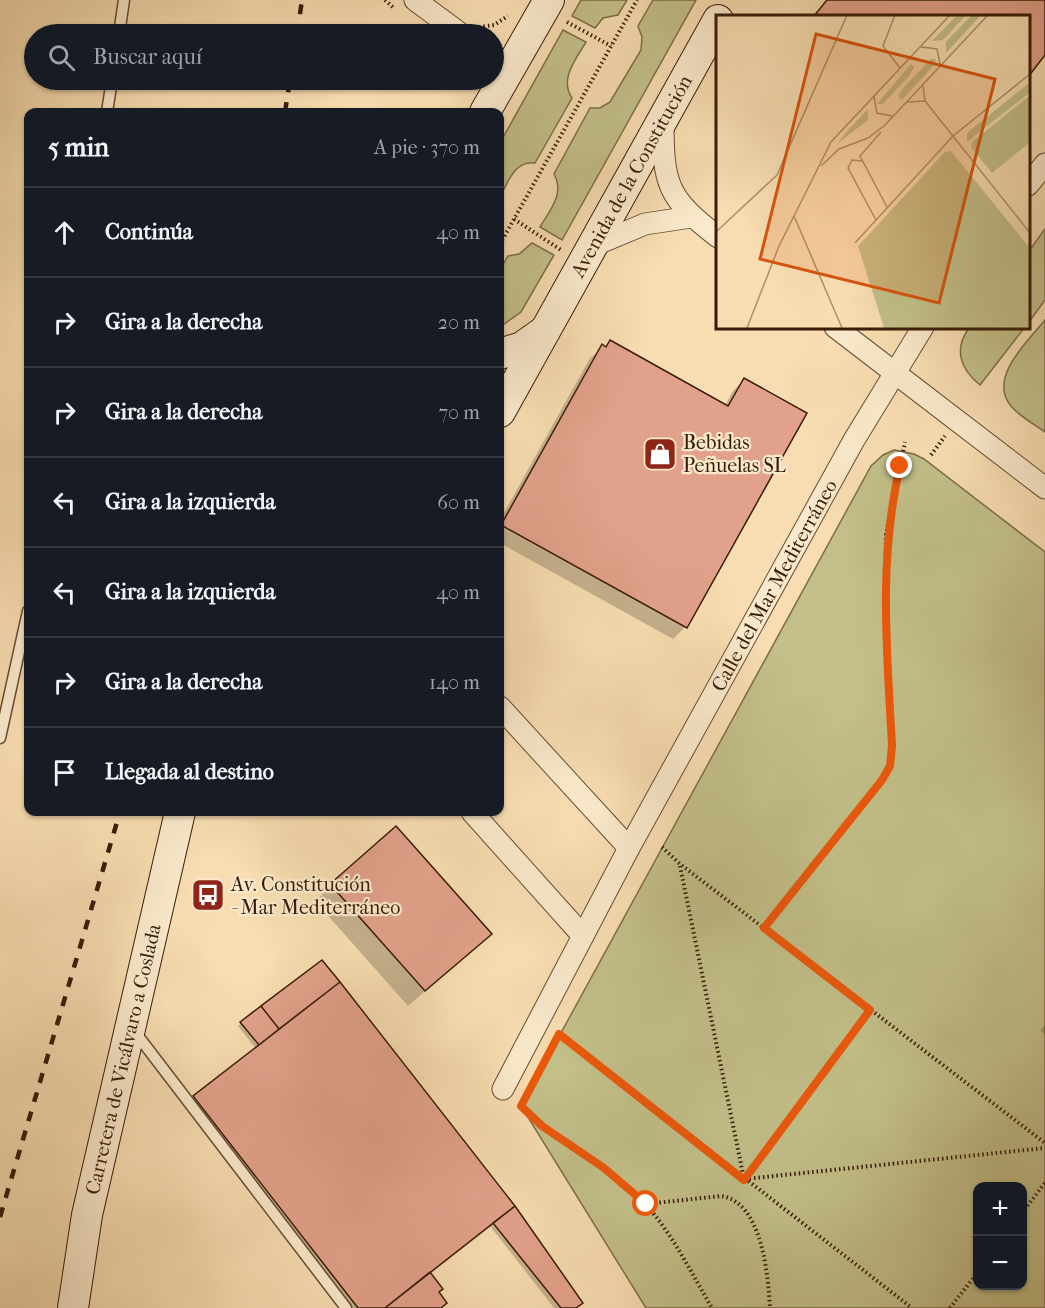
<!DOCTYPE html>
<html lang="es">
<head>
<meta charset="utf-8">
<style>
  :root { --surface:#171b24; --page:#242831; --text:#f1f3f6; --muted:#9ea1a6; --line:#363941 }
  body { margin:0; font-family:"IM FELL French Canon",serif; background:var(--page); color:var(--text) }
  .controls { position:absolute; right:18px; bottom:18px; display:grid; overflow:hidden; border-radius:12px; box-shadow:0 2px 4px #0004 }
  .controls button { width:54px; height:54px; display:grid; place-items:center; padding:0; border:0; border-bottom:2px solid var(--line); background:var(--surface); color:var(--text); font:30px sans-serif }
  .stop { position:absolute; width:18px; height:18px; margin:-14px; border:4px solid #ea580c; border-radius:50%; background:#fff }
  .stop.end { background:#ea580c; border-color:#fff; box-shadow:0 2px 6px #0008 }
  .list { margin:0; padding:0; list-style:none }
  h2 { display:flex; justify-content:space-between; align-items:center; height:78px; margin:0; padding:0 24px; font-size:26px }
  h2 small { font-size:20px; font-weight:400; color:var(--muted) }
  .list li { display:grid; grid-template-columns:39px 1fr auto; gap:18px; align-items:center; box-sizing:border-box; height:90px; padding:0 24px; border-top:2px solid var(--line) }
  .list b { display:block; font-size:22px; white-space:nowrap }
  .list em { font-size:20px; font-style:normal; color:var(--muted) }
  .icon { flex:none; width:33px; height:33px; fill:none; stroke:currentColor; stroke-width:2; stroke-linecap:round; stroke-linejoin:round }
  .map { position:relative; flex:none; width:1045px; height:1308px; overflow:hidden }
  .search { position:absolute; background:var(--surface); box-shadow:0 2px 4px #0004; left:24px; top:24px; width:480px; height:66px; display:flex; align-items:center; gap:15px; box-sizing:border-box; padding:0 21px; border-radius:33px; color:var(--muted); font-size:22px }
  .panel { position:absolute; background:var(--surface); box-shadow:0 2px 4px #0004; left:24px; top:108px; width:480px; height:708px; border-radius:12px }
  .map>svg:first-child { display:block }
  .green { fill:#c2bf88; stroke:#7e6d48; stroke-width:1.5; fill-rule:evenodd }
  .shadow { fill:#0003 }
  .building { fill:#e2a18b; stroke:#391b08; stroke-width:1.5 }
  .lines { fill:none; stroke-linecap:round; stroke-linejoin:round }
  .lane-casing { stroke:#684c32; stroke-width:13 }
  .street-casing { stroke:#684c32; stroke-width:23 }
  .secondary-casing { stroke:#391b08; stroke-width:32 }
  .path { stroke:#391b08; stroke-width:4; stroke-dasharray:1.5 3; stroke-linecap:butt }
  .lane { stroke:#fae9cc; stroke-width:10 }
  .street { stroke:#fae9cc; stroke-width:21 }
  .secondary { stroke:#fae9cc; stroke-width:30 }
  .rail { stroke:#391b08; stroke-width:4.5; stroke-dasharray:10 10; stroke-linecap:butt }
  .route { stroke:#ea580c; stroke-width:8 }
  .labels { text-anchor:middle; stroke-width:4.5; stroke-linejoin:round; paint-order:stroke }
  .street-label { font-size:20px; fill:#391b08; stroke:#fae9cc }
  .poi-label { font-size:20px; fill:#391b08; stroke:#fae9cc; text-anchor:start }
  .inset-road { fill:none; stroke:#ab8f6d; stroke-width:1.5 }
  .view { fill:#d6530c; fill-opacity:0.15; stroke:#d6530c; stroke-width:3 }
  .inset-edge { fill:none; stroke:#391b08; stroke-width:3 }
</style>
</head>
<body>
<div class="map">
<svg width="1045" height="1308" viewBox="0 0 1045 1308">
  <rect width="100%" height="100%" fill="#f7ddb1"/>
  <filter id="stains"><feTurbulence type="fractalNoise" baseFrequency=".00333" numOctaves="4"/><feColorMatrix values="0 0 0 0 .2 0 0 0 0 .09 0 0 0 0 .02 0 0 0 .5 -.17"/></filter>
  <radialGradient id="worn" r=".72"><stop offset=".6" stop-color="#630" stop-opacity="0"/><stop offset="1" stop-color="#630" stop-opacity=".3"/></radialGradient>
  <path class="green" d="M581 0H627L618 15 603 18 595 28 572 16Z
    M653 0H696L562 240 540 227C550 210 565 194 554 174L590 108H600L610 102 641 50 642 37 638 26Z
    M563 30 586 42C576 59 559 79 572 98L535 163C515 160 508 182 500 197V143Z
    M1045 229V300L1029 322V251Z
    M532 243 554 255 521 312 500 327V270L508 256 519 254Z
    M1045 320V432C1034 424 1019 416 1011 406 987 378 1029 340 1045 320Z
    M970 327H1025L980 385C960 369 953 348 970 327Z
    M894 450 914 454 924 459 1045 552V1308H646L521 1106 871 466 883 455ZM978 1186H1022V1286H978Z"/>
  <path class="shadow" d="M826 0H1045V53L1028 16H813Z
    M610 342 725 406 732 392 744 380 685 627 673 639 500 543V520L590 358Z
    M396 829 490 934 408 1006 315 901Z
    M322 962 514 1207 575 1308H554L490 1226 429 1273 440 1308H344L186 1105 256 1049 238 1026Z
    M1045 1025V1034L1040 1031Z"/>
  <path class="building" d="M827 0H1045V55L1028 77V16H814Z
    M610 340 728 406 744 378 807 413 687 628 501 525 602 344 606 347Z
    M396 826 492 934 425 991 330 884Z
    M322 960 340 982 279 1029 261 1006Z
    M340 982 515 1206 385 1308H358L193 1096Z
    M261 1006 279 1029 259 1045 240 1022Z
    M515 1206 583 1303 576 1308H561L493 1223Z
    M430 1272 443 1289 439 1292 447 1303 441 1308H385Z"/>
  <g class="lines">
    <g class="lane-casing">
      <path id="lane" d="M119 34 124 0
        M107 112 112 80
        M0 738 28 611
        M135 1032 346 1308"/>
    </g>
    <g class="street-casing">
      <g id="street">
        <path d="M415 0 461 34"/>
        <path d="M494 56 511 68"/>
        <path d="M663 121C663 184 667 198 718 237"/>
        <path d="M1028 185 1045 164"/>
        <path d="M590 247 645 224 691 217"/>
        <path d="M835 327 1045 488"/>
        <path d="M500 707 629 848"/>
        <path d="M472 812 583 936"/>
        <path id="s1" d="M503 1089 629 848 854 440 923 327"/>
      </g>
    </g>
    <g class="secondary-casing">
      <g id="secondary">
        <path d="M485 112 549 0"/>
        <path d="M500 354 522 347 543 332"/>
        <path id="s2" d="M500 412 718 20"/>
        <path id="s3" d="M73 1308 87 1215 180 812"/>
      </g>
    </g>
    <path class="path" d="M385 0 395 9
      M567 22 611 46
      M479 27 494 25 508 16
      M514 219 561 250
      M500 244 637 0
      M931 455 945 436
      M662 847 680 864 1045 1143
      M680 866 744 1179
      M764 928 882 780 890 766 892 746 885 603 886 534 905 442
      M558 1037 559 1034 912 1308
      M523 1102 521 1106C559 1143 607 1165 644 1203 670 1229 693 1276 712 1308
      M744 1179 871 1009
      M745 1179 1045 1148
      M646 1204 721 1196C762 1202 768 1274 770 1308
      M1022 1213 1045 1183
      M950 1308 978 1272"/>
    <use href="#lane" class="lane"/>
    <use href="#street" class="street"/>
    <use href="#secondary" class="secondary"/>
    <path class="rail" d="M297 34 302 0
      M285 112 290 80
      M0 1217 120 812"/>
  </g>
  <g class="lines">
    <path class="route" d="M646 1204 604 1168 542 1126 521 1106 559 1034 744 1180 870 1010 764 928 882 780 890 766 892 746C887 651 878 560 900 466"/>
  </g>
  <defs>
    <g id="shop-square" transform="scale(1.725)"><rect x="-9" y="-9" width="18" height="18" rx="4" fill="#8f2418" stroke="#fae9cc"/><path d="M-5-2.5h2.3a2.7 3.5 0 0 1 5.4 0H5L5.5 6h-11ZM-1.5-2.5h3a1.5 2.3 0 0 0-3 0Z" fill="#fff"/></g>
    <g id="bus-square" transform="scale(1.725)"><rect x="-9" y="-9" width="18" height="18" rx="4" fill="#8f2418" stroke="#fae9cc"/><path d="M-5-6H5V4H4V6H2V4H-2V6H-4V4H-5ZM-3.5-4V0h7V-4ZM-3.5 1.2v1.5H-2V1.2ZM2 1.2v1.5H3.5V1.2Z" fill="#fff"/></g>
  </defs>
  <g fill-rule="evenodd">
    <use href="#shop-square" x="660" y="454"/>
    <use href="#bus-square" x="208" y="895"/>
  </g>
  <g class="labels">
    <g class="street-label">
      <text dy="7" stroke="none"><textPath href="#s2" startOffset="270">Avenida de la Constitución</textPath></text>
      <text dy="7" stroke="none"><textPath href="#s1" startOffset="572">Calle del Mar Mediterráneo</textPath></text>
      <text dy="7" stroke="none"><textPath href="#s3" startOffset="254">Carretera de Vicálvaro a Coslada</textPath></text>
    </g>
    <g class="poi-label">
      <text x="683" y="449">Bebidas<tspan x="683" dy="23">Peñuelas SL</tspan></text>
      <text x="231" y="891">Av. Constitución<tspan x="231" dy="23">- Mar Mediterráneo</tspan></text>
    </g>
  </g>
  <g transform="translate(716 15)">
    <rect width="314" height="314" fill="#f7ddb1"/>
    <path d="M241 0H250L227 25 216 26ZM256 0H265L230 38V27ZM215 44H220L218 50 186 85 182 81 187 73ZM195 49 198 52 193 61 167 89H161ZM313 68V78L251 127V118ZM313 81V128L276 158 255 132 256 127ZM152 94V105L121 129 131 116ZM235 136 313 232V313H168L142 231 229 137Z" fill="#c2bf88"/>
    <path class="inset-road" d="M179 0 167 31 184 53M205 32 221 34 224 49M207 71 209 86 314 218M158 82 161 98 176 101M191 87 209 86M165 117 144 141 171 192M147 146 136 145 132 153 160 205M105 151 123 134 152 123 169 110 272 0M78 201 126 313M0 217 61 160 131 0M139 228 237 121 314 59M31 313 63 231 115 127 234 0"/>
    <path class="view" d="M100 19 279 64 223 288 44 244Z"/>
    <rect width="314" height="314" class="inset-edge"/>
  </g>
  <rect width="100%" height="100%" filter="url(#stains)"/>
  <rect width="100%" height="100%" fill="url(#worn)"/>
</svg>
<div class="controls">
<button>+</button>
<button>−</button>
</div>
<div class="stop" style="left:646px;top:1204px"></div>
<div class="stop end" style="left:900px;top:466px"></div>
<div class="search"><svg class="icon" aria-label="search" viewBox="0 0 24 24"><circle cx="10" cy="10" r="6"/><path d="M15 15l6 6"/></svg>Buscar aquí</div>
<section class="panel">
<h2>5 min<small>A pie · 370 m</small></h2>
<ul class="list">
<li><svg class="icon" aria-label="ahead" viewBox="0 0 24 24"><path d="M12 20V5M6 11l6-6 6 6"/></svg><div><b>Continúa</b></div><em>40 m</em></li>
<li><svg class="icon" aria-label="right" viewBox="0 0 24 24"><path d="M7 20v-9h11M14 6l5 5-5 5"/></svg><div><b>Gira a la derecha</b></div><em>20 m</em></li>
<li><svg class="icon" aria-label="right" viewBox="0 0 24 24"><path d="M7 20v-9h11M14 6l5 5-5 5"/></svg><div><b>Gira a la derecha</b></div><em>70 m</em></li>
<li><svg class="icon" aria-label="left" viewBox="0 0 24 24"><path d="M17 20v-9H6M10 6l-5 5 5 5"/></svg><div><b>Gira a la izquierda</b></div><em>60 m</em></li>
<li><svg class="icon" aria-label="left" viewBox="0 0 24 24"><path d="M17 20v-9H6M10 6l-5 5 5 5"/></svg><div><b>Gira a la izquierda</b></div><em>40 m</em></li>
<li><svg class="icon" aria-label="right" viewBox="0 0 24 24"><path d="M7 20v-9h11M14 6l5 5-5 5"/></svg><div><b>Gira a la derecha</b></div><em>140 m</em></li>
<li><svg class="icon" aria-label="arrive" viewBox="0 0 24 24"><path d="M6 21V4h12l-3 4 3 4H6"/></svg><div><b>Llegada al destino</b></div></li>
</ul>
</section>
</div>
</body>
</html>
